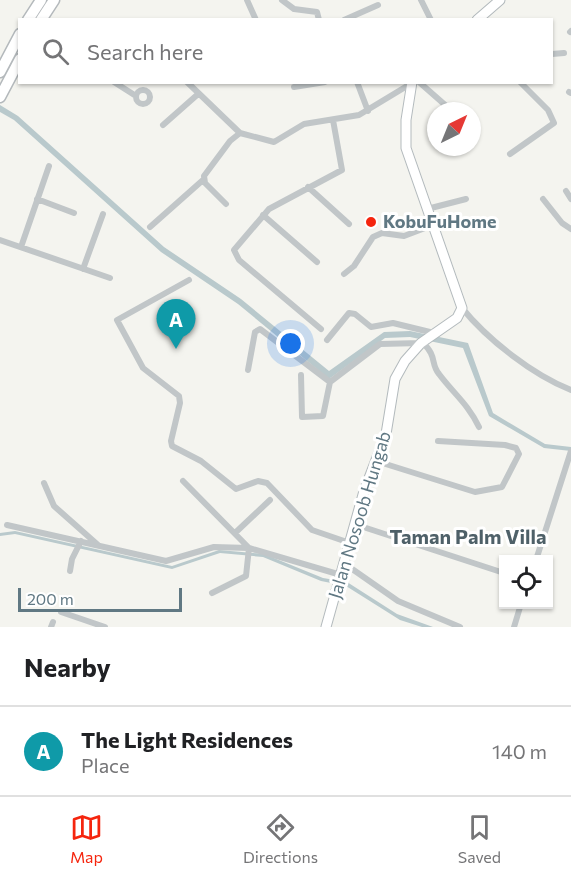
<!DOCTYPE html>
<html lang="en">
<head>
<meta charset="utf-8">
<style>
  :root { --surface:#fff; --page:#f2f2f2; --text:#202124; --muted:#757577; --line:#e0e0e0; --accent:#f5250e }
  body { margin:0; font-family:Commissioner,sans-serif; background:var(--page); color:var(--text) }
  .controls { position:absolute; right:18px; bottom:18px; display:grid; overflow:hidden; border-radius:0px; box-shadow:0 2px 4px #0004 }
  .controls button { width:54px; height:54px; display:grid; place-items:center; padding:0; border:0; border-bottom:2px solid var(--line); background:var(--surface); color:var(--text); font:30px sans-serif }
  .compass { position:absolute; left:427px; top:102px; width:54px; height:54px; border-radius:50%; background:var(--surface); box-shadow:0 2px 4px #0004; rotate:43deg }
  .scale { position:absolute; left:18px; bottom:15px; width:164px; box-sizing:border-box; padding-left:6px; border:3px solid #607883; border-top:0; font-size:16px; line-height:21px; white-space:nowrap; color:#607883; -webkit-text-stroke:4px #fff; paint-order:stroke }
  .you { position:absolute; left:291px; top:344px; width:21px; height:21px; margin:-15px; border:4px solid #fff; border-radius:50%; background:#1a73e8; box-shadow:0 0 0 9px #1a73e833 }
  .badge { display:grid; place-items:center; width:39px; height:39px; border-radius:50%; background:var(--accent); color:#fff; font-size:20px; font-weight:700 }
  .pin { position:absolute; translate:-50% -50px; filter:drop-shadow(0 2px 3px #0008) }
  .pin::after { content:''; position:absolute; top:32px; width:21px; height:18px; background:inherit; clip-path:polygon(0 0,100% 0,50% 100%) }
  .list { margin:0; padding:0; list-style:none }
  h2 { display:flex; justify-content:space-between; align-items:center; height:78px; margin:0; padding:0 24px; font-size:26px }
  h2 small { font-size:20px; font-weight:400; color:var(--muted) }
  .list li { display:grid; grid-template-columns:39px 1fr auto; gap:18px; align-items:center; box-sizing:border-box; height:90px; padding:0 24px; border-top:2px solid var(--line) }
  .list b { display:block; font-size:22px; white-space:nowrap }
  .list p { margin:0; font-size:20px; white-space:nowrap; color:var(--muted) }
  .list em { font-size:20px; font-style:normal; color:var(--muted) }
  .icon { flex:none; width:33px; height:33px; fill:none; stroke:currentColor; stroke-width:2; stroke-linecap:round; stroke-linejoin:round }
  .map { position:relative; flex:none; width:571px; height:627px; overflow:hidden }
  .search { position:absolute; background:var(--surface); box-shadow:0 2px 4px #0004; left:18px; right:18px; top:18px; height:66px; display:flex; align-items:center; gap:15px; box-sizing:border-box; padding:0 21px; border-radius:0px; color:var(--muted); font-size:22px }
  .sheet { height:168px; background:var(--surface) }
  nav { display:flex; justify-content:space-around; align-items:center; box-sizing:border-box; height:84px; border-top:2px solid var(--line); background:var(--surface); font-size:16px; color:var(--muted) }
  nav a { display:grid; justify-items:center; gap:3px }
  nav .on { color:var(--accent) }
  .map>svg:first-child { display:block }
  .water { fill:#b9c9cc }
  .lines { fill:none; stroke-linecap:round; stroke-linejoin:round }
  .secondary-casing { stroke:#b3babd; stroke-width:11 }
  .primary-casing { stroke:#b4b9bc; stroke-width:13 }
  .street { stroke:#c1c6c8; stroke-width:6 }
  .secondary { stroke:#fff; stroke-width:9 }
  .primary { stroke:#fff; stroke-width:10 }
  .poi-dot { fill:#f5250e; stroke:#fff; stroke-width:2 }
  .labels { text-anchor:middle; stroke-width:6; stroke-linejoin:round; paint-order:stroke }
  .poi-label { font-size:18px; font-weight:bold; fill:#607883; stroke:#fff; text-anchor:start }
  .street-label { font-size:18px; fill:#607883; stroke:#fff }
  .neighbourhood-label { font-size:20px; font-weight:bold; fill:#4e6068; stroke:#fff }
</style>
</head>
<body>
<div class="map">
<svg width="571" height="627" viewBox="0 0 571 627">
  <rect width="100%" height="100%" fill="#f4f4ef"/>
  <path class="water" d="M0 105 18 116 164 247 241 299 329 371 384 332 410 331 468 343 493 413 545 444 571 447V451L544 448 489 416 463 348 410 337 385 338 329 379 238 304 161 252 14 120 0 112Z
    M15 531 172 566 219 550 264 554 323 578 347 582 397 614 433 627H422L400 620 346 586 321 581 263 557 220 553 172 569 15 534 0 536V533Z"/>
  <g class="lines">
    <g class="secondary-casing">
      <path id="secondary" d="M477 20 500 0
        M326 627 364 491 386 434 395 379 405 361 421 343 457 318 462 308 406 148V120L412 82"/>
    </g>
    <g class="primary-casing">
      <path id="primary" d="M28 20 41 0
        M41 20 54 0
        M0 72 20 34
        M0 97 20 59"/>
    </g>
    <path class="street" d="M247 0 256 20
      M282 0 294 9 317 12 319 20
      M421 0 431 20
      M344 20 378 5
      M570 32 571 31
      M552 54 564 53
      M114 82 136 96
      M187 82 240 133 274 142 304 124 359 115 412 83
      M357 82 368 111
      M419 82 452 111
      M294 87 325 82
      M136 97a7 7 0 1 1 14 0a7 7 0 1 1-14 0Z
      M569 92 571 93
      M163 125 197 95
      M510 154 554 123 548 110 520 82
      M308 187 349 224
      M566 191 571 199
      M37 199 74 213
      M543 199 562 223 571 229
      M226 204 205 183 204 176 230 141 240 133
      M427 209 466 199
      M263 215 317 262
      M150 227 203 180
      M0 240 110 278
      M21 247 49 166
      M83 269 103 214
      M344 274 354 266 373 237 382 233 404 236 433 225
      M189 280 117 320 143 368 179 396 180 403 171 441 172 446 201 461 236 489 258 481 267 483 312 530 350 543
      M462 308C488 340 533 375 571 390
      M321 329 239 260 234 250 269 209 342 170 333 120
      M327 340 349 313 355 314 371 327 393 323 434 333
      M422 342C438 357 430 363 439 374 454 394 468 404 479 427
      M248 370 255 332 260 329 330 382
      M301 375 302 417 323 416 330 382 380 344 421 343
      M376 461 475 492 502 487 519 454 516 448 505 445 438 441
      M183 481 249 548 246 576 212 593
      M44 483 54 506 98 545
      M354 524 504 573
      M7 525 166 561 214 547 249 548 341 575
      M235 533 270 500
      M536 560 571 451
      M345 564 398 601 460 627
      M70 571 72 559 81 541
      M61 612 105 627
      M51 627 53 622
      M514 627 521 604"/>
    <use href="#secondary" class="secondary"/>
    <use href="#primary" class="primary"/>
  </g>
  <circle class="poi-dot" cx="371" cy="222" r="6"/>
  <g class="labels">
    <g class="poi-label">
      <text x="383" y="228">KobuFuHome</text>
    </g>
    <g class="street-label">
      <text transform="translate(360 515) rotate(-73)" y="6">Jalan Nosoob Hungab</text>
    </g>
    <g class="neighbourhood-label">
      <text x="468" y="544">Taman Palm Villa</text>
    </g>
  </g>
</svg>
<div class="controls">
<button><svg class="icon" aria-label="locate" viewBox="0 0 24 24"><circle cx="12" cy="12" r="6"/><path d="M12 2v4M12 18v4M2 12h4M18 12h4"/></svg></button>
</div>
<svg class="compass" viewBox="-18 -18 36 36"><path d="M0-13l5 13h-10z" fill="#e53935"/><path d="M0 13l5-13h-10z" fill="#757577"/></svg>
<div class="scale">200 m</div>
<div class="you"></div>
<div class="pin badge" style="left:176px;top:349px;background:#0f9aa8">A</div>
<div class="search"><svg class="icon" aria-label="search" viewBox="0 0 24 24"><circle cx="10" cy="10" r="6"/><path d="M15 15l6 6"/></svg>Search here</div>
</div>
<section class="sheet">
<h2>Nearby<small></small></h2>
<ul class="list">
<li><span class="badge" style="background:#0f9aa8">A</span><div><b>The Light Residences</b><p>Place</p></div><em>140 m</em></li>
</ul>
</section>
<nav>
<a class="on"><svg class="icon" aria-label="map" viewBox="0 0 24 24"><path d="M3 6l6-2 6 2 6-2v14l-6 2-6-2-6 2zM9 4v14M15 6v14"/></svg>Map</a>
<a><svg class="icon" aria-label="directions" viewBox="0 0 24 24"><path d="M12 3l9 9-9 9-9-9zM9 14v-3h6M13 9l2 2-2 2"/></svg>Directions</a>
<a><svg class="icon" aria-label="saved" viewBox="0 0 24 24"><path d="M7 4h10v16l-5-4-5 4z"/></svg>Saved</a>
</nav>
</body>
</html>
